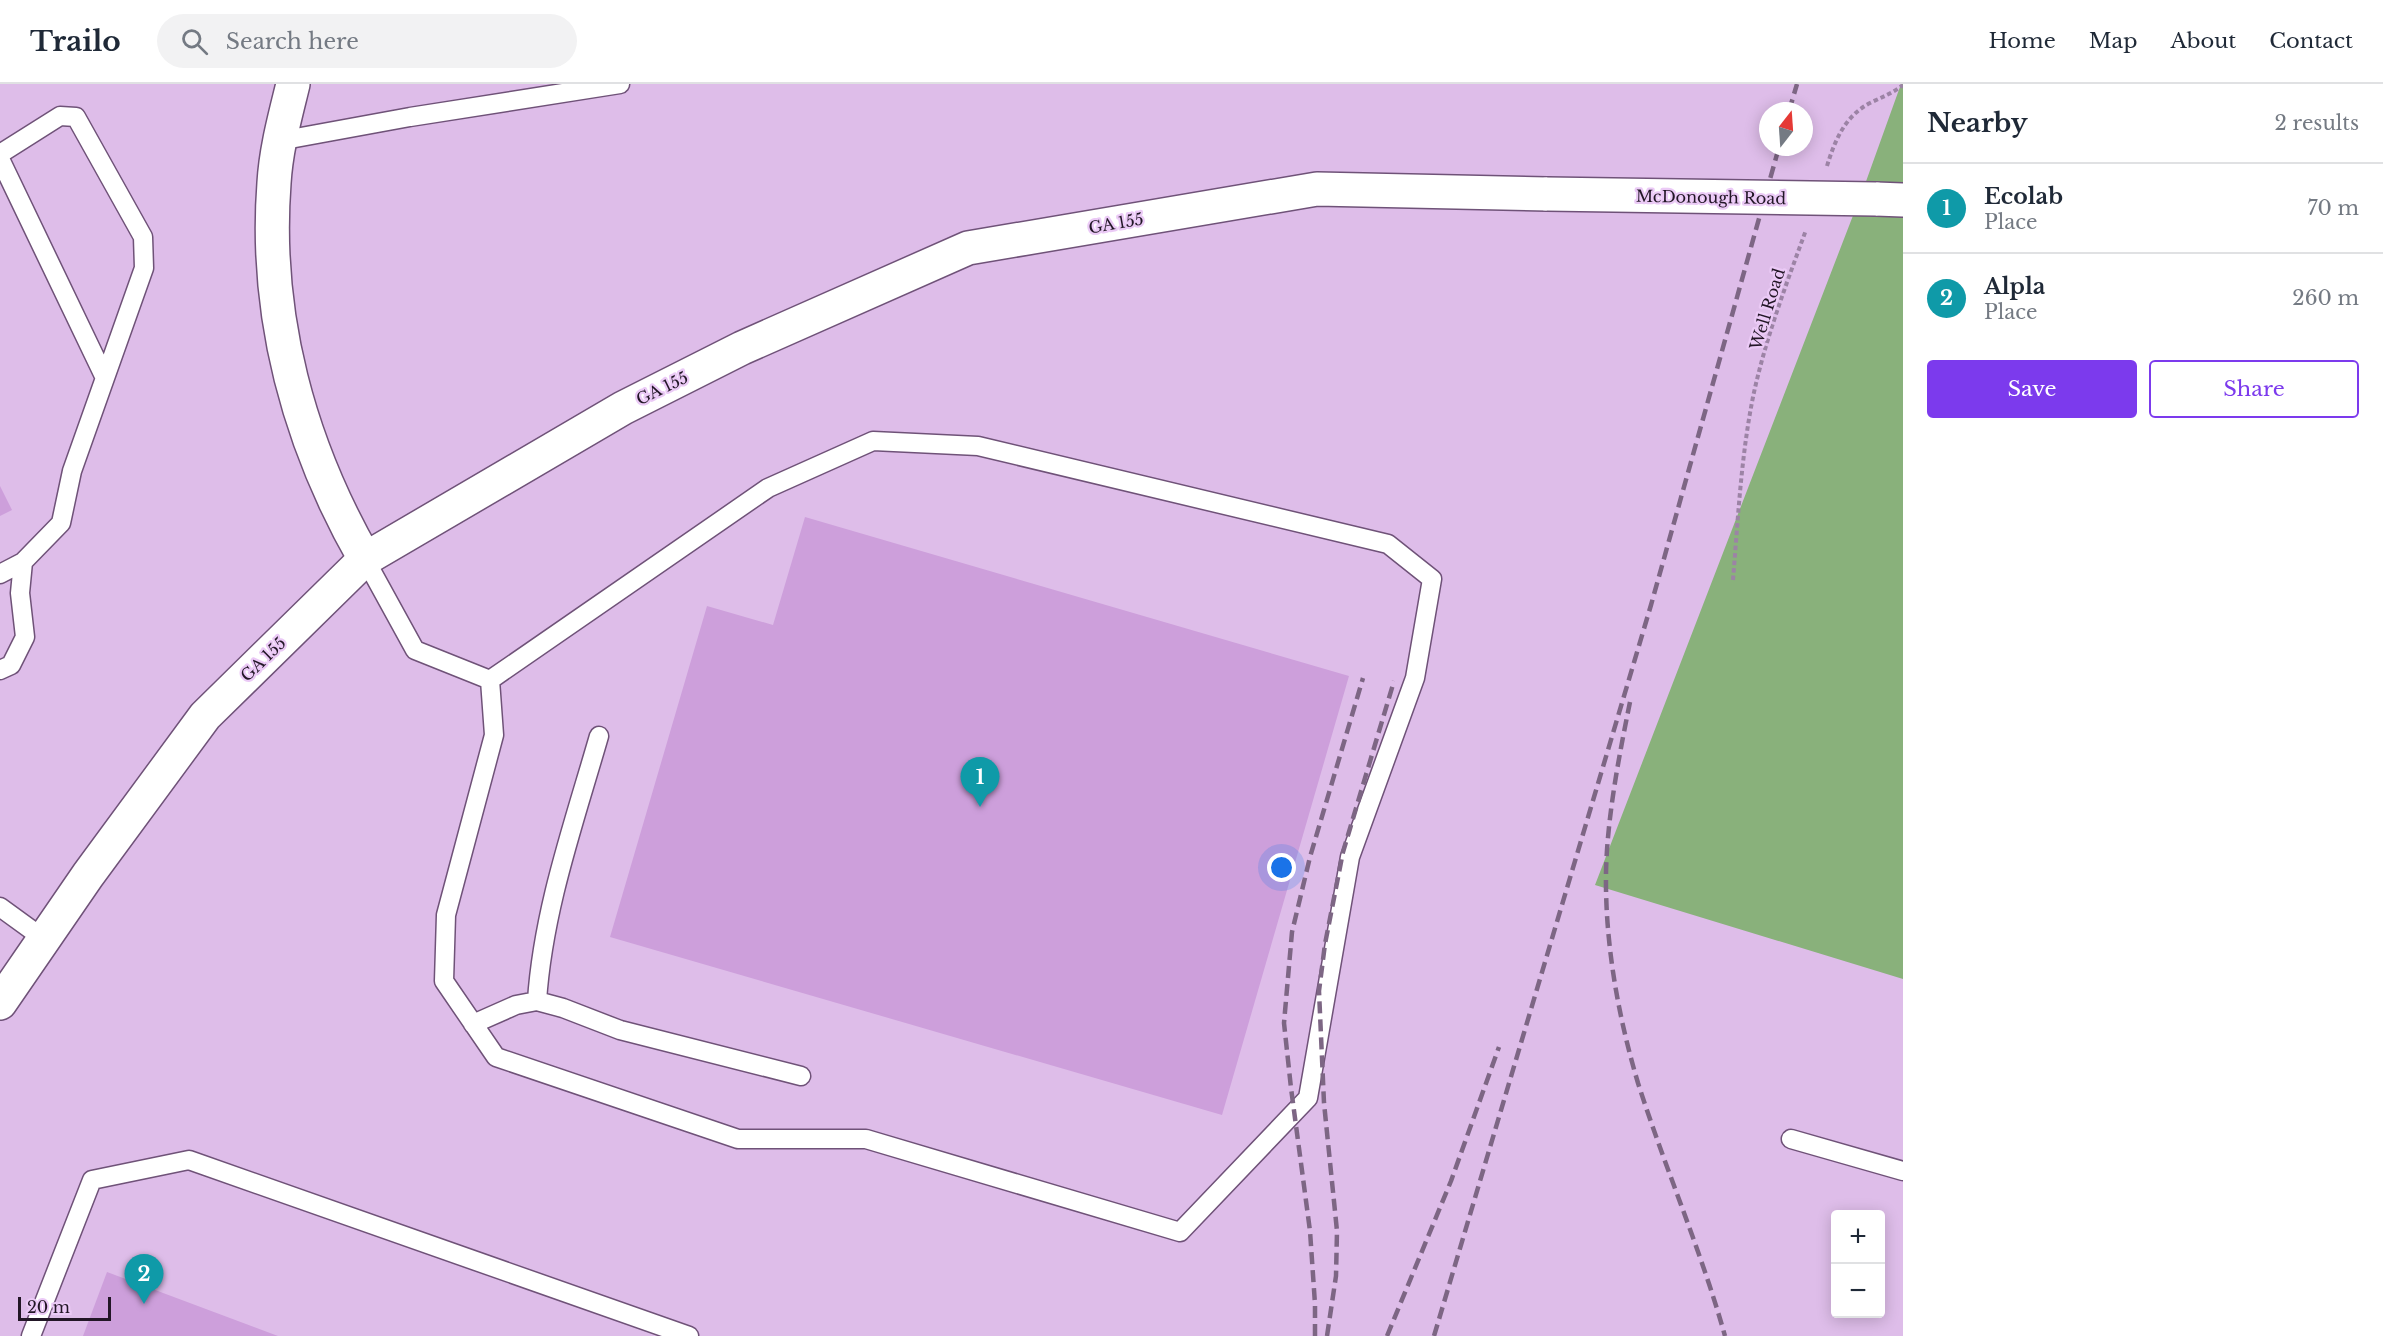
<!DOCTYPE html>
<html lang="en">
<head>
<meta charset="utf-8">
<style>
  :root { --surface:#fff; --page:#f2f2f3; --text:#1f2937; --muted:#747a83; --line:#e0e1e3; --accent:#7c3aed }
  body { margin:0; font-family:"Libre Baskerville",serif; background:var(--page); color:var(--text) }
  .controls { position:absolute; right:18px; bottom:18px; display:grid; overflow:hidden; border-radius:6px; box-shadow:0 3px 15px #0003 }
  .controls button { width:54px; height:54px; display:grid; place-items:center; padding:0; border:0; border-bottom:2px solid var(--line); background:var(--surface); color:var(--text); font:30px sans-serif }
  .compass { position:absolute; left:1759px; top:18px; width:54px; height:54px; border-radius:50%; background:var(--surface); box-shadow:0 3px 15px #0003; rotate:17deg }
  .scale { position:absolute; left:18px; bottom:15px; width:93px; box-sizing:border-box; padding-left:6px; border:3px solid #221626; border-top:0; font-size:16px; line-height:21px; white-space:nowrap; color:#221626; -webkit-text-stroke:4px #ebcaf6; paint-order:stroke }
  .you { position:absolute; left:1282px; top:784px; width:21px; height:21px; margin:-15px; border:4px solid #fff; border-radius:50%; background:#1a73e8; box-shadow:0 0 0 9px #1a73e833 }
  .badge { display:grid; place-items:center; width:39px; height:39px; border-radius:50%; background:var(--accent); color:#fff; font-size:20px; font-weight:700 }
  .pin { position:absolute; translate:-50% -50px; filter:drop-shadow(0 2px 3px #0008) }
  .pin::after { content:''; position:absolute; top:32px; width:21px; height:18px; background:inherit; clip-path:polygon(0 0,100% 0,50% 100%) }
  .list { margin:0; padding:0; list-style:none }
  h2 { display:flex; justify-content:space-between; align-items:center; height:78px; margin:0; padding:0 24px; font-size:26px }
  h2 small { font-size:20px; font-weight:400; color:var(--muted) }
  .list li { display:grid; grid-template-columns:39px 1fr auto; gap:18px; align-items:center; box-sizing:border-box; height:90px; padding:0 24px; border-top:2px solid var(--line) }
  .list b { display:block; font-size:22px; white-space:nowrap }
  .list p { margin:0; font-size:20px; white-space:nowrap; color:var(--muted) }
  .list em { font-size:20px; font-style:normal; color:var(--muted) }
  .actions { display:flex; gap:12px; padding:18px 24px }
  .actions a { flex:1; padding:14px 0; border:2px solid var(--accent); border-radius:6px; text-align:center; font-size:21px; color:var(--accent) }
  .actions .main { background:var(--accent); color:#fff }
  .icon { flex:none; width:33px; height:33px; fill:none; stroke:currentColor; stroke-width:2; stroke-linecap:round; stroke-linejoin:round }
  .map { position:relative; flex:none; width:1903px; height:1252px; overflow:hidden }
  header { display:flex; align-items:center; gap:36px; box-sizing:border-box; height:84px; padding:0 30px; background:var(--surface); border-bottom:2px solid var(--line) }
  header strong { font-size:28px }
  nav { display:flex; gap:33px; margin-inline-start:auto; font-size:21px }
  .search { width:420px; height:54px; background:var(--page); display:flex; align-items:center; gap:15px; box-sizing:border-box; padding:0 21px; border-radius:33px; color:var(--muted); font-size:22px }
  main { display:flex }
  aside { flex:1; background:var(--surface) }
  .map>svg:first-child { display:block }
  .green { fill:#89b17b }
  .building { fill:#cd9fdb }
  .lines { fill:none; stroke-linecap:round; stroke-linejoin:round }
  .lane-casing { stroke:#6f5278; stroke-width:21 }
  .street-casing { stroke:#6f5278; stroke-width:36 }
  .secondary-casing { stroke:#6f5278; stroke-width:36 }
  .path { stroke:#9c83a5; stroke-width:4; stroke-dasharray:4.5 3; stroke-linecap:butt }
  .lane { stroke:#fff; stroke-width:18 }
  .street { stroke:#fff; stroke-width:33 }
  .secondary { stroke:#fff; stroke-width:33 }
  .rail { stroke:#7d6684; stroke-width:4.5; stroke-dasharray:12 6; stroke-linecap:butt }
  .secondary-bridge-casing { stroke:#6f5278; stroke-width:36; stroke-linecap:butt }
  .secondary-bridge { stroke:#fff; stroke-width:33 }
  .labels { text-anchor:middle; stroke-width:4.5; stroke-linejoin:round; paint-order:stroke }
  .street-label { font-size:16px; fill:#221626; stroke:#ebcaf6 }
</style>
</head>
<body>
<header>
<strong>Trailo</strong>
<div class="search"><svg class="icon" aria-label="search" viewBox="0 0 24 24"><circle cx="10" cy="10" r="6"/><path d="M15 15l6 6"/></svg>Search here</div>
<nav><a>Home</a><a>Map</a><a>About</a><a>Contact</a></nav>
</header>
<main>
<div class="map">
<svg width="1903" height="1252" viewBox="0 0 1903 1252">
  <rect width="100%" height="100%" fill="#debde9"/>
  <path class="green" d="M1901 0H1903V895L1595 801 1864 103Z"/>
  <path class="building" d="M0 402 12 426 0 432Z
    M805 433 1349 592 1222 1031 610 853 707 522 773 541Z
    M107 1188 278 1252H83Z"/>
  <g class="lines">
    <g class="lane-casing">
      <path id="lane" d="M279 57 410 33 620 0
        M0 70 60 32 76 33 143 153 144 184 72 387 61 439 23 478 20 509 25 553 11 581 0 586
        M0 75 105 294
        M365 475 415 566 490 596 494 651 446 831 444 897 496 973 738 1055H866L1180 1148 1308 1014 1350 773 1415 594 1432 495 1388 460 978 362 873 357 768 404 490 596
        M0 490 23 478
        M0 823 44 855
        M537 917C543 826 574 739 599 652
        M473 940 516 921 537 917 563 924 620 946 801 992
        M1791 1055 1903 1087
        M31 1252 92 1096 189 1076 689 1252"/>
    </g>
    <g class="street-casing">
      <path id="street" d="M293 0C285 33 276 65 274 99 264 232 299 360 365 475"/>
    </g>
    <g class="secondary-casing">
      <path id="secondary" d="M1876 115 1903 116
        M0 919 88 791 205 632 365 475 623 324 742 264 968 164 1317 105 1547 110"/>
    </g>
    <path class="path" d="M1827 82C1835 56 1845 32 1870 19 1882 13 1893 9 1903 1
      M1733 496C1738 435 1741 373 1753 313 1765 256 1786 201 1806 146"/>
    <use href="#lane" class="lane"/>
    <use href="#street" class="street"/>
    <use href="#secondary" class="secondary"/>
    <path class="rail" d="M1789 27 1797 0
      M1630 618C1619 672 1607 734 1606 789 1605 859 1618 932 1638 999 1665 1084 1701 1166 1725 1252
      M1315 1252V1220L1310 1147 1291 1004 1284 939 1292 848 1310 773 1363 594
      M1327 1252 1336 1192 1337 1147 1324 1019 1319 907 1325 860 1343 768 1394 597
      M1387 1252 1451 1097 1499 963
      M1434 1252 1651 521 1779 63"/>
    <g class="secondary-bridge-casing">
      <path id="secondary-bridge" d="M1547 110 1876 115"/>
    </g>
    <use href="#secondary-bridge" class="secondary-bridge"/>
  </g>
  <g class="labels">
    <g class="street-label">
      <text transform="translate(1711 113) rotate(1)" y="6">McDonough Road</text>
      <text transform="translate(1116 139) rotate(-10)" y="6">GA 155</text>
      <text transform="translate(1767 225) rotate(-73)" y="6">Well Road</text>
      <text transform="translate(662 304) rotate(-26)" y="6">GA 155</text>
      <text transform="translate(263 575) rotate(-44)" y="6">GA 155</text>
    </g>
  </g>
</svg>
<div class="controls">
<button>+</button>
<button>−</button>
</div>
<svg class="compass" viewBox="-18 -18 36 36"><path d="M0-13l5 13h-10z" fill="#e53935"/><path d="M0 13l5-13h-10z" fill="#747a83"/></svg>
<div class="scale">20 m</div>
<div class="you"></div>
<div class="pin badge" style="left:980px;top:723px;background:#0f9aa8">1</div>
<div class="pin badge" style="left:144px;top:1220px;background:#0f9aa8">2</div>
</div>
<aside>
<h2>Nearby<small>2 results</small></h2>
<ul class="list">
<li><span class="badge" style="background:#0f9aa8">1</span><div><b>Ecolab</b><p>Place</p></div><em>70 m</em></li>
<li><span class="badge" style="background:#0f9aa8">2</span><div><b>Alpla</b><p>Place</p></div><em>260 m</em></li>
</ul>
<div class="actions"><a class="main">Save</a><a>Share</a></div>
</aside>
</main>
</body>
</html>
